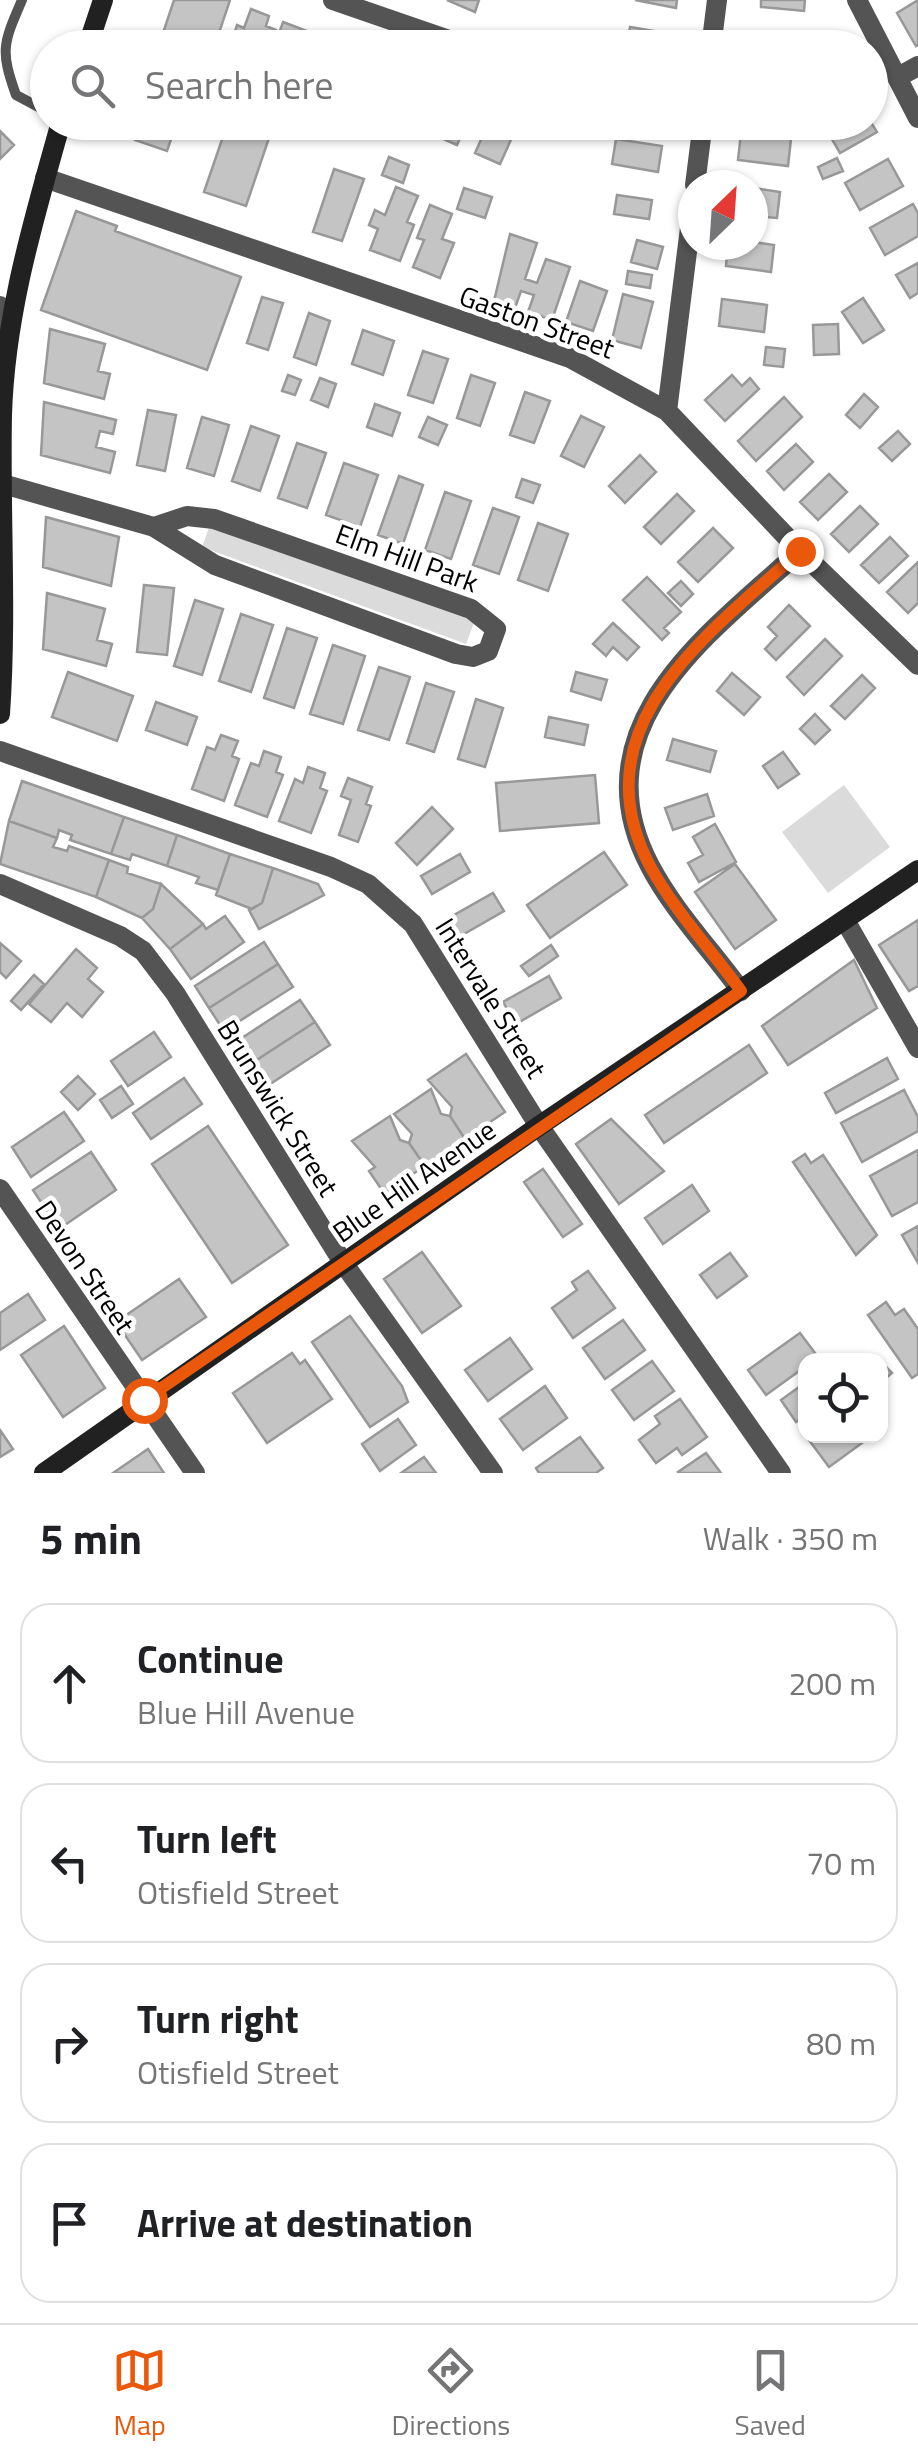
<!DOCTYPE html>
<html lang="en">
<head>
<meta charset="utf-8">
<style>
  :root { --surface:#fff; --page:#f6f6f6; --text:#202124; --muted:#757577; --line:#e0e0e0; --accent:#ea580c }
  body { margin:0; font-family:"Titillium Web",sans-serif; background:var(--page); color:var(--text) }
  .controls { position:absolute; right:30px; bottom:30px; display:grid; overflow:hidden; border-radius:20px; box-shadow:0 2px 8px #0004 }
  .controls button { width:90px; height:90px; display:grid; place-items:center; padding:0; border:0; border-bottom:2px solid var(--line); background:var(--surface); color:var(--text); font:50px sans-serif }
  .compass { position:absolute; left:678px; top:170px; width:90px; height:90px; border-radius:50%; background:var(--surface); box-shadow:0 2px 8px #0004; rotate:25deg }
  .stop { position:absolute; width:30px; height:30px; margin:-22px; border:8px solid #ea580c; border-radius:50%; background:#fff }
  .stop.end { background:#ea580c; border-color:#fff; box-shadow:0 2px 10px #0008 }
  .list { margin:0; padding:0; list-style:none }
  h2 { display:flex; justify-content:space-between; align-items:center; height:130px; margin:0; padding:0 40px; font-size:42px }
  h2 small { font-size:32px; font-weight:400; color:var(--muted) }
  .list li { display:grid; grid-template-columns:65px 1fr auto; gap:30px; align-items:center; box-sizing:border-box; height:160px; margin:0 20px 20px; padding:0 20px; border:2px solid var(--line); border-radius:30px }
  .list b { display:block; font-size:38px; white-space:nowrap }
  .list p { margin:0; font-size:32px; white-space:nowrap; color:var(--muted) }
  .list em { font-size:32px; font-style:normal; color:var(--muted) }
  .icon { flex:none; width:55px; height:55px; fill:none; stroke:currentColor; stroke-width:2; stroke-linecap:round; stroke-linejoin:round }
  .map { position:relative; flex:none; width:918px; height:1473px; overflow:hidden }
  .search { position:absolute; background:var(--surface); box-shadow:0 2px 8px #0004; left:30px; right:30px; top:30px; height:110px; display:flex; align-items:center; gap:25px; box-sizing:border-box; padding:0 35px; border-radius:55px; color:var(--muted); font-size:38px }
  .sheet { height:850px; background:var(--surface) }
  nav { display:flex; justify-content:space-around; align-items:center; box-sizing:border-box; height:140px; border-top:2px solid var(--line); background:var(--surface); font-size:28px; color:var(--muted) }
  nav a { display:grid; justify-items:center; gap:5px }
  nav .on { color:var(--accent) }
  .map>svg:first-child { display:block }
  .green { fill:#dbdbdb }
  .building { fill:#c4c4c4; stroke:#989898; stroke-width:2.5 }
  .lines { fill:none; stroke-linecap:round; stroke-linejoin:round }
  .lane { stroke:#545454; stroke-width:10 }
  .street { stroke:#545454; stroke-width:20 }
  .secondary { stroke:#212121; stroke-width:20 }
  .route { stroke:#ea580c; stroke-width:12 }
  .labels { text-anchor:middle; stroke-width:9; stroke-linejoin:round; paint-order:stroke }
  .street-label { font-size:28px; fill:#000; stroke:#fff }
</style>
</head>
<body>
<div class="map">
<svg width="918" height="1473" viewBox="0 0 918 1473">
  <rect width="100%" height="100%" fill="#fff"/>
  <path class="green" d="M211 522 476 618 466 644 202 547Z
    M844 785 890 847 828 893 782 832Z"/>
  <path class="building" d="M174 0H230L214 48H158Z
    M447 0H479L475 12Z
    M635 0H677L676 8Z
    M761 0H805L804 11 761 7Z
    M918 0V45L916 46 897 13Z
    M251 9 269 16 266 26 276 30 270 48H238L240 41 233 38 237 25 244 28Z
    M283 22 320 36 315 48H274Z
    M630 27 678 35 676 48H627Z
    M739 37 792 46V48H738Z
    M824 37 830 48H806Z
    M870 121 877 132 840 153 826 129 837 122Z
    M141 122H177L167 151 135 140Z
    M228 122 273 126 246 206 204 192Z
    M394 122H427L421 136Z
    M437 122H467L457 145 432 134Z
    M489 122H519L500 164 475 153Z
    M0 131 14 145 0 159Z
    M741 133 791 139 788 166 738 160Z
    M616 139 662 146 658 172 612 164Z
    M389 157 409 165 403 183 382 175Z
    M837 158 843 171 823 179 818 167Z
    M888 159 903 186 860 210 845 183Z
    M334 169 364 179 342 241 313 232Z
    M396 187 418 196 407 222 414 225 400 261 370 250 378 229 369 225 375 210 385 215Z
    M464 188 492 197 485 218 457 209Z
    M753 188 780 192 777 218 753 216Z
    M617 195 652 200 649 219 614 214Z
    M913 204 918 213V236L885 255 870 228Z
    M430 205 452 214 442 239 454 243 440 278 413 267 424 240 417 238Z
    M76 211 117 226 115 231 241 277 207 370 41 310Z
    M510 234 537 243 525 279 537 283 546 259 570 267 552 320 528 312 534 295 521 291 515 308 494 301Z
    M637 240 663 247 657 269 631 262Z
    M753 242 774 245 771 272 726 266 728 245Z
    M918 263V293L910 298 896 275Z
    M628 271 652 275 650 288 626 284Z
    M580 281 607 291 593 331 566 322Z
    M623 294 653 302 641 348 612 340Z
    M262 297 283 303 268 350 247 343Z
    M863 298 884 330 863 343 842 312Z
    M722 299 767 305 764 332 719 326Z
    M309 313 330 321 316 365 294 357Z
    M838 324 839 354 814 355 813 325Z
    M50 329 105 344 98 371 110 374 104 399 44 383Z
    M363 330 394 341 383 375 352 364Z
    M766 347 785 349 783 367 764 365Z
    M423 351 448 359 433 403 408 395Z
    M288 375 301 380 295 395 282 391Z
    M471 375 495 383 480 426 457 418Z
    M732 375 742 386 750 378 759 389 725 421 705 400Z
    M320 378 336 384 328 407 311 400Z
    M525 392 550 401 534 443 510 435Z
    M864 394 878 407 860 428 846 415Z
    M784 397 802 417 756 461 738 441Z
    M44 402 116 420 113 434 100 431 96 447 115 452 110 473 41 455Z
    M375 404 400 413 392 436 367 427Z
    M148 410 176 415 165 471 137 465Z
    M581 416 604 427 584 467 561 456Z
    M202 417 229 425 214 476 187 468Z
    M428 417 447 425 438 445 419 437Z
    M251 426 279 436 260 491 232 481Z
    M898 431 910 444 892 461 879 448Z
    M297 443 326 453 307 508 278 498Z
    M796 444 813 462 784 490 767 471Z
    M640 455 656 472 625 503 609 486Z
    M344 463 378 475 360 527 326 515Z
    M829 474 847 492 818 520 800 502Z
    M399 476 423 485 403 544 378 535Z
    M522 479 540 485 533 503 516 497Z
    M445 492 471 501 451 559 425 550Z
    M677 494 694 511 661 544 644 527Z
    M860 506 878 524 849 552 831 534Z
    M493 508 519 517 499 574 473 565Z
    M46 517 119 537 111 586 43 567Z
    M538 523 568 534 548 591 518 580Z
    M713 528 733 548 698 582 678 562Z
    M890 537 908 556 879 583 861 565Z
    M918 562V603L908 613 887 592Z
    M647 577 681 612 664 628 669 633 662 640 623 600Z
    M681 581 693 594 681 606 668 593Z
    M144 585 174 588 167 655 137 652Z
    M47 593 105 609 97 640 112 644 106 666 43 649Z
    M195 600 223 609 202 675 174 666Z
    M789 605 810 626 776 660 765 649 777 636 768 627Z
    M241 614 273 625 251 692 219 681Z
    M613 623 639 647 627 660 613 647 606 656 593 644Z
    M287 628 317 638 294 708 264 698Z
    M825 639 842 656 804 695 787 677Z
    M333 645 365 656 343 724 310 714Z
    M379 667 410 677 389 740 358 730Z
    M68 672 133 696 117 741 52 717Z
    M576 672 607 680 601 700 571 691Z
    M732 673 760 697 744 715 717 691Z
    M862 675 875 688 845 719 831 706Z
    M426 683 454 692 434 752 407 743Z
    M476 699 503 708 485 767 458 759Z
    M156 702 197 717 187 745 146 730Z
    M815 714 830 730 815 744 800 729Z
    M549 717 588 725 584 745 545 737Z
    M221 735 238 741 232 756 239 759 224 801 192 789 207 747 215 750Z
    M673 739 716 751 710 772 667 760Z
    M264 751 281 757 276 772 283 775 267 817 235 805 251 763 259 766Z
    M783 752 799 774 778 788 763 766Z
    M308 767 325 773 320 788 327 791 311 833 279 821 295 779 303 783Z
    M595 775 599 823 500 831 496 783Z
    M348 778 372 787 366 804 371 806 358 842 339 835 351 800 341 796Z
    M22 781 124 817 111 854 70 840 72 835 59 830 57 838 9 821Z
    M707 794 714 816 673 830 665 808Z
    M432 807 453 829 417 865 396 843Z
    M124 817 177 835 167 866 132 854 130 860 111 854Z
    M9 821 57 838 53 847 67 851 69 846 109 860 96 897 0 864Z
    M715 824 736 862 699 882 688 863 703 855 693 837Z
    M177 835 230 854 218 890 196 883 199 877 167 866Z
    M604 852 627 885 550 938 527 905Z
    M230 854 273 868 262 903 252 909 216 895Z
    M460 854 470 872 432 894 421 876Z
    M109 860 128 867 127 873 161 884 153 909 142 918 96 897Z
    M735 864 776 920 735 949 695 892Z
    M273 868 318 884 324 895 259 929 249 910 262 903Z
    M161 884 203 924 170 949 142 918 153 909Z
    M493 893 504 911 457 938 447 919Z
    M225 916 244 942 191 979 170 949 203 924 206 929Z
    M918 920V986L909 991 879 945Z
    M264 942 278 964 209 1008 195 986Z
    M0 943 21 961 6 978 0 972Z
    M551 945 558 956 529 976 521 966Z
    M76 949 97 968 88 979 103 992 82 1017 67 1003 51 1022 29 1004Z
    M854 960 877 1008 788 1065 762 1026Z
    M278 964 293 987 224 1031 209 1008Z
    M34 975 44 984 21 1010 11 1001Z
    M549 976 561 998 516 1024 503 1002Z
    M300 1000 315 1022 246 1067 231 1045Z
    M315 1022 330 1045 261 1090 246 1067Z
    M154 1032 171 1057 128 1086 111 1061Z
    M749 1045 767 1073 664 1143 645 1115Z
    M466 1054 505 1112 465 1139 450 1116 452 1107 428 1080Z
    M887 1058 898 1079 836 1113 825 1093Z
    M78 1076 95 1094 78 1110 61 1092Z
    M184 1078 202 1104 151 1139 133 1113Z
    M121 1086 133 1104 112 1118 100 1100Z
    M431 1089 441 1114 450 1116 465 1139 425 1166 409 1143 412 1134 394 1114Z
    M904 1090 918 1117V1131L862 1162 841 1123Z
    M64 1112 84 1141 31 1177 12 1147Z
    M390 1116 400 1140 409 1143 425 1166 384 1193 369 1171 375 1167 352 1141Z
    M611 1119 664 1171 619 1204 576 1144Z
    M208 1126 288 1245 232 1283 152 1164Z
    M918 1150V1202L892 1216 870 1176Z
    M91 1152 116 1190 59 1229 33 1190Z
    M805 1154 811 1163 823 1155 877 1235 856 1255 793 1162Z
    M543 1169 582 1224 563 1237 524 1182Z
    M692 1185 709 1211 663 1244 645 1218Z
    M918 1226V1263L902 1235Z
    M422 1252 461 1306 422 1333 384 1279Z
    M730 1253 747 1276 717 1298 700 1275Z
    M588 1271 615 1308 573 1338 552 1308 577 1290 572 1282Z
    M179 1279 206 1317 142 1360 116 1322Z
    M28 1294 45 1320 0 1350V1313Z
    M886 1302 895 1315 904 1309 918 1329V1374L912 1378 868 1315Z
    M350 1316 402 1386 408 1402 370 1427 312 1342Z
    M623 1320 645 1350 605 1379 583 1348Z
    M64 1326 105 1388 63 1417 21 1355Z
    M800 1333 818 1357 806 1360V1366L766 1395 748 1370Z
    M510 1338 532 1369 488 1401 465 1370Z
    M292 1353 300 1364 305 1360 332 1399 267 1443 233 1393Z
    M652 1361 674 1391 634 1420 612 1390Z
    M880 1361 892 1373 880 1383Z
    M806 1382V1415L796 1422 781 1400Z
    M545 1386 567 1418 523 1450 500 1419Z
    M680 1399 707 1437 682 1455 677 1448 656 1463 639 1440 660 1424 655 1416Z
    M398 1419 416 1445 380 1471 362 1444Z
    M0 1430 13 1449 0 1457Z
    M806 1436H857L862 1443 829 1467Z
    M580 1437 603 1468 596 1473H539L536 1468Z
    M148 1449 164 1473H113Z
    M706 1453 721 1473H679L678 1472Z
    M424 1457 436 1473H401Z"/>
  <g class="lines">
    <path class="lane" d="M22 0C3 44 0 50 16 95L48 112"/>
    <path class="street" d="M333 0 472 48
      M857 0 918 118
      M711 48 717 0
      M898 77 918 66
      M45 178 570 358 667 411 800 551 918 665
      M695 185 703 122
      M0 306 11 317 0 323
      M667 411 693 204
      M3 484 154 527 215 565 456 654 473 657 488 651 496 629 471 609 214 519 187 516 154 527
      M0 751 331 867 368 884 413 924 539 1126 781 1473
      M0 884 120 936 143 951 175 993 344 1264 493 1473
      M846 922 918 1048
      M741 991C712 951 673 910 650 866 577 727 707 635 800 551
      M0 1189 195 1473"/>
    <path class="secondary" d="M87 48 103 0
      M0 714C7 614 0 515 2 415 5 313 34 219 61 122
      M44 1473 539 1126 918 870"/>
  </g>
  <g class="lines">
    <path class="route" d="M144 1400 741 991C712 951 674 910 650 866 577 727 707 635 800 551"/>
  </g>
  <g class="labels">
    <g class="street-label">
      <text transform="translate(537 322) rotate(20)" y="10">Gaston Street</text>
      <text transform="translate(407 558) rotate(20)" y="10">Elm Hill Park</text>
      <text transform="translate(491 998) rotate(58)" y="10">Intervale Street</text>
      <text transform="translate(278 1108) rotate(58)" y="10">Brunswick Street</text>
      <text transform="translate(414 1181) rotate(-35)" y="10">Blue Hill Avenue</text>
      <text transform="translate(85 1267) rotate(56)" y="10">Devon Street</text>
    </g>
  </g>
</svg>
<div class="controls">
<button><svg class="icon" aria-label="locate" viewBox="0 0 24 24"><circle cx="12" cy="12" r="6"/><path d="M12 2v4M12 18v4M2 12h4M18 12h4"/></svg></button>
</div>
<svg class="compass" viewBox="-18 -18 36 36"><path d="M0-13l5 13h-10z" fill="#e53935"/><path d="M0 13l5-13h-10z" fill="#757577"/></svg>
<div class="stop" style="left:144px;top:1400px"></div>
<div class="stop end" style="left:800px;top:551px"></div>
<div class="search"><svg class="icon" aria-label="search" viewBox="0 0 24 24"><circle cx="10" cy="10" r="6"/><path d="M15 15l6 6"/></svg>Search here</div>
</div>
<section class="sheet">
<h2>5 min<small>Walk · 350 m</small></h2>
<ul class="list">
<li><svg class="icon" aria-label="ahead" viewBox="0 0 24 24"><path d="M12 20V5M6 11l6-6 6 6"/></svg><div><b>Continue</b><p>Blue Hill Avenue</p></div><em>200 m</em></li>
<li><svg class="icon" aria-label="left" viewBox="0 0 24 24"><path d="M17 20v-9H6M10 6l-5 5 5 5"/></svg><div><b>Turn left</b><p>Otisfield Street</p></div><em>70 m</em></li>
<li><svg class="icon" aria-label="right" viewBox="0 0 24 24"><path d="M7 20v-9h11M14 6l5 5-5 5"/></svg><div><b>Turn right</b><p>Otisfield Street</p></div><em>80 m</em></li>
<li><svg class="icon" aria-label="arrive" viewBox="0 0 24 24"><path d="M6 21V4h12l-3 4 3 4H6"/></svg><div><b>Arrive at destination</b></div></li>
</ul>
</section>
<nav>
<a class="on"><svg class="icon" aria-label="map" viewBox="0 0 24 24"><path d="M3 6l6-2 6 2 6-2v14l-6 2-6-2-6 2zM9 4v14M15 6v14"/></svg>Map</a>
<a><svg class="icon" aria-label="directions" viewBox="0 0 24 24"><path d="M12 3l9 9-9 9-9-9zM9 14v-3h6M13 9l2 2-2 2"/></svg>Directions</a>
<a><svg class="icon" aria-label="saved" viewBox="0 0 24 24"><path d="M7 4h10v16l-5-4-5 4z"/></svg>Saved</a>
</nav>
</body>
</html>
